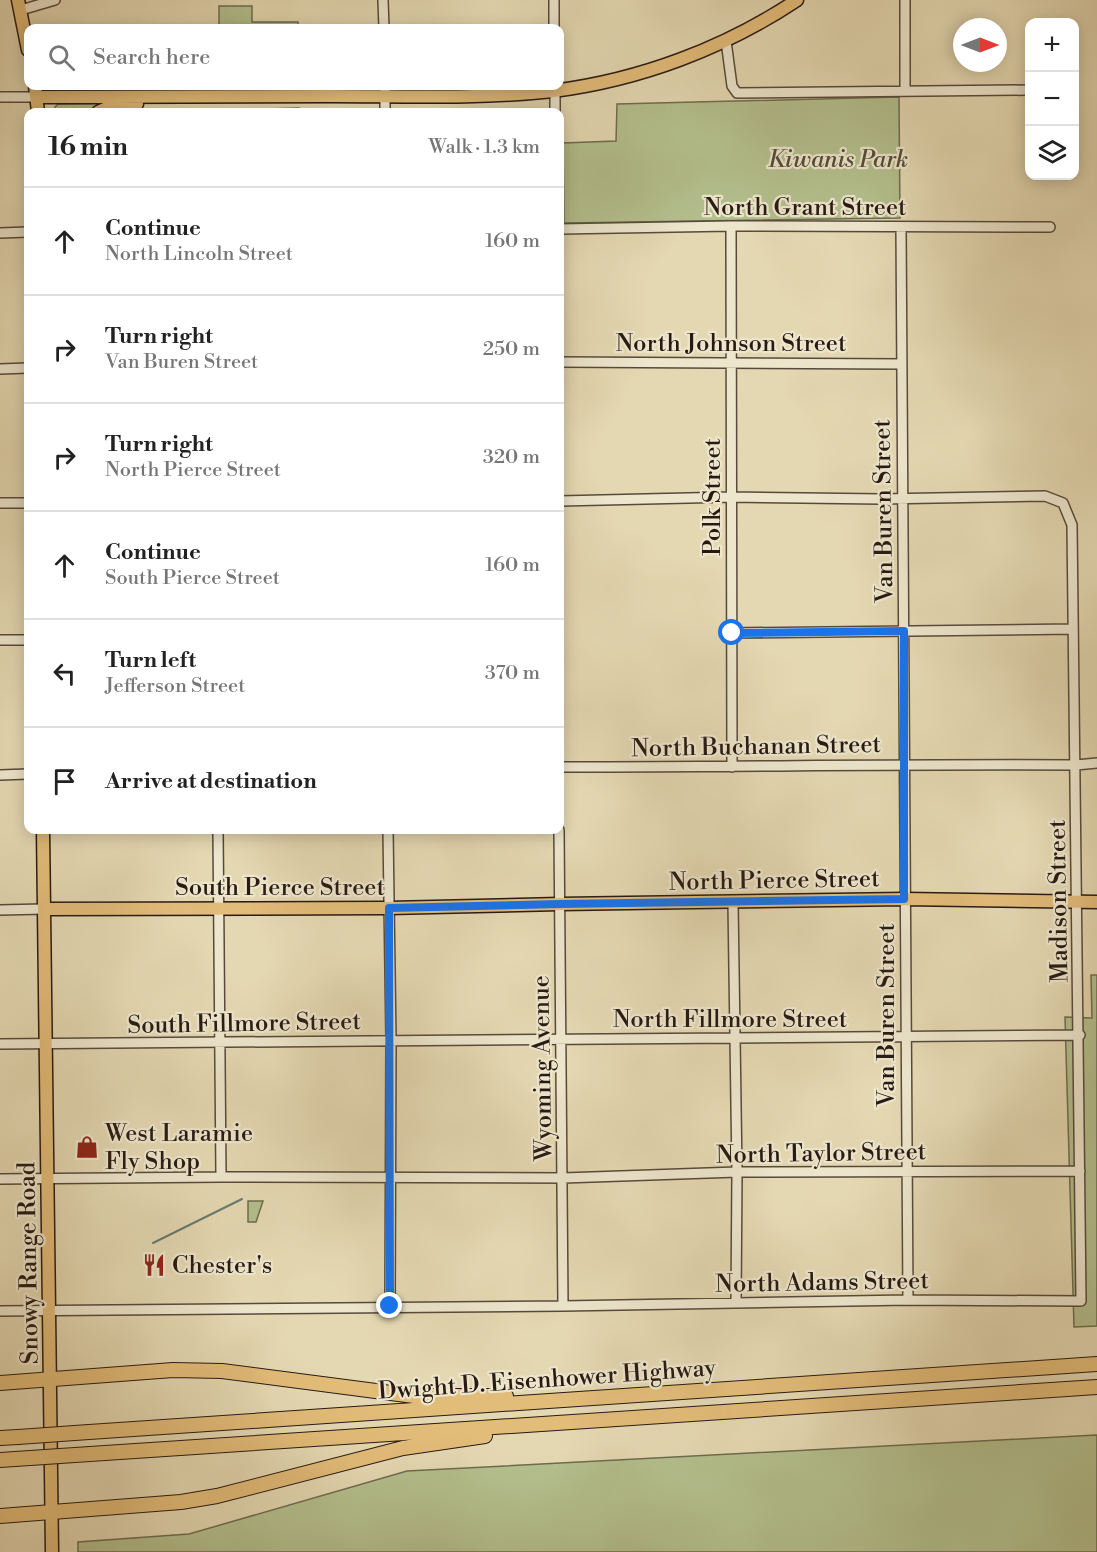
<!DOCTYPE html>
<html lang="en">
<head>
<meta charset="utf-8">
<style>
  :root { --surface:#fff; --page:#f6f6f6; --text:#222; --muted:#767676; --line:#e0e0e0 }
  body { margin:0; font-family:"Libre Bodoni",serif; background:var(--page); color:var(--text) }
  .controls { position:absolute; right:18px; top:18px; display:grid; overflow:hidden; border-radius:12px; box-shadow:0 3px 15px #0003 }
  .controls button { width:54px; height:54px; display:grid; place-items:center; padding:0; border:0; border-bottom:2px solid var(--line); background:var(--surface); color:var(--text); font:30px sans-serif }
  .compass { position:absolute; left:953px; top:18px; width:54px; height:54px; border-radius:50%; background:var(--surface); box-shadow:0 3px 15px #0003; rotate:90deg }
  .stop { position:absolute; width:18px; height:18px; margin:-14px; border:4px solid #1a73e8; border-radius:50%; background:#fff }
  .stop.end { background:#1a73e8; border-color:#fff; box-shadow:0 2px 6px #0008 }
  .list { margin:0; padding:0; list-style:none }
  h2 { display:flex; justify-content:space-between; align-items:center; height:78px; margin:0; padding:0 24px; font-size:26px }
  h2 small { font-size:20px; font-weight:400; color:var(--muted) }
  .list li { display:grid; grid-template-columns:39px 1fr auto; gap:18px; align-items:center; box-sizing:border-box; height:108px; padding:0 24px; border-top:2px solid var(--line) }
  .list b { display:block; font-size:22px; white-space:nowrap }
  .list p { margin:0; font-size:20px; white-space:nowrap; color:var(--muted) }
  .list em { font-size:20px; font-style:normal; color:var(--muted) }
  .icon { flex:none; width:33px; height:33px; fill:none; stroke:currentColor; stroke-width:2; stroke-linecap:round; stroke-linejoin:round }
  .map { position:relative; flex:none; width:1097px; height:1552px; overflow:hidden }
  .search { position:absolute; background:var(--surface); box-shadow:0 3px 15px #0003; left:24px; top:24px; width:540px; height:66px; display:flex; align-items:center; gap:15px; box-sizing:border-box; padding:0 21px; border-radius:12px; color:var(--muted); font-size:22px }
  .panel { position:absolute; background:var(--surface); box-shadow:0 3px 15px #0003; left:24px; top:108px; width:540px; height:726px; border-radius:12px }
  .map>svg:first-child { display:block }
  .green { fill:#b3bf8d; stroke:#6e6c50; stroke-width:1.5 }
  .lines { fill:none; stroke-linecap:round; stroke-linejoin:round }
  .stream { stroke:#697a6e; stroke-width:2 }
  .minor-casing { stroke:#574a3b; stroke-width:12 }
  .major-casing { stroke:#281a13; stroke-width:15 }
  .highway-casing { stroke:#281a13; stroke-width:16 }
  .minor { stroke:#ede6cd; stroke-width:9 }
  .major { stroke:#e2bc79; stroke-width:12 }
  .highway { stroke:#e2bc79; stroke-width:14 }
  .highway-bridge-casing { stroke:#281a13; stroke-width:16; stroke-linecap:butt }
  .highway-bridge { stroke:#e2bc79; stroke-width:14 }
  .route { stroke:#1a73e8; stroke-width:8 }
  .labels { text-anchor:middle; stroke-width:4.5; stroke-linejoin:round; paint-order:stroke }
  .park-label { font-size:24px; font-style:italic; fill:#524c38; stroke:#ede6cd }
  .street-label { font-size:24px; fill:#281a13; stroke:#ede6cd }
  .poi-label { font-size:24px; fill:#281a13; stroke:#ede6cd; text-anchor:start }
</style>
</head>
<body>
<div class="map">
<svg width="1097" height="1552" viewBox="0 0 1097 1552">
  <rect width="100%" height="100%" fill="#e4d8b2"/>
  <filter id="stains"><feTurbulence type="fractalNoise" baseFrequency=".00333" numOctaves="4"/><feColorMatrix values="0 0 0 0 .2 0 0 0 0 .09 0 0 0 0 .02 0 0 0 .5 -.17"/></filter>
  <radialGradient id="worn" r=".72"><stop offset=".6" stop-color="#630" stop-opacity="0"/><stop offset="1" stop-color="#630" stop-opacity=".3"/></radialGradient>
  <path class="green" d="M219 6H252V22H298V28H219Z
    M899 97 900 218 564 223 563 143 616 141 617 104Z
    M111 103 91 112H54L55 107 58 104Z
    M299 108V112H126H147Z
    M1091 975H1097V1326L1074 1327 1065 1017 1092 1018Z
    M248 1201H263L256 1222H248Z
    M1097 1435V1552H78V1542L189 1534 407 1471Z"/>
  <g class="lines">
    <path class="stream" d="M153 1243 242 1199"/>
    <g class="minor-casing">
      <path id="minor" d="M383 0 384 28
        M554 0V28
        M905 0V91
        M21 10 55 0
        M726 41 732 86 737 93 1030 90
        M385 86V112
        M555 86V112
        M0 97H37
        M731 226 732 767
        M901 227 908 1300
        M560 229 731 226 1050 227
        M0 233 28 232
        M560 362 902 364
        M0 369 28 368
        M0 503H28
        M732 633 1073 629
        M0 640H28
        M560 767C732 767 904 764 1076 765L1097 763
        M0 775 28 774
        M218 830 221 1177
        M388 830 391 1041 390 1306
        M559 830 563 1306
        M733 902 737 1172 736 1303
        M0 910 44 909
        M0 1044 1080 1035
        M0 1179 221 1177 563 1178 737 1172 1080 1171
        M0 1311 563 1306 908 1300 1081 1301 1072 525 1063 503 1045 496 881 499 731 497 560 501"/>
    </g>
    <g class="major-casing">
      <path id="major" d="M18 0 28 50
        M35 86 38 112
        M37 97C135 97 233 96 331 96 405 96 480 99 553 91 640 80 725 48 797 0
        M98 112 107 108 137 104
        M43 830 52 1552
        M44 909 389 908 560 904 905 899 1097 902"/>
    </g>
    <g class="highway-casing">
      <path id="highway" d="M0 1383 173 1370 222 1371 414 1396H506
        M89 1432 1097 1364
        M0 1438 18 1437
        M90 1454 1097 1387
        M0 1460 15 1459
        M0 1516 181 1502 217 1496 403 1448 485 1436"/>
    </g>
    <use href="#minor" class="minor"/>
    <use href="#major" class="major"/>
    <use href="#highway" class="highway"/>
    <g class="highway-bridge-casing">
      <path id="highway-bridge" d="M18 1437 89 1432
        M15 1459 90 1454"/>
    </g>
    <use href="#highway-bridge" class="highway-bridge"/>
  </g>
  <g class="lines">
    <path class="route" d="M390 1306 389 908 560 904 904 899V631L732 633"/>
  </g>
  <defs>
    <g id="shop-bare" transform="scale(1.8)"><path d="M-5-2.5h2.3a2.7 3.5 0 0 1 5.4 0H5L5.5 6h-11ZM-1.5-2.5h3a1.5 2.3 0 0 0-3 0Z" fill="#8f2418" stroke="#ede6cd" stroke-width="2.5" paint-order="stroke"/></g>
    <g id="restaurant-bare" transform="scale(1.8)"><path d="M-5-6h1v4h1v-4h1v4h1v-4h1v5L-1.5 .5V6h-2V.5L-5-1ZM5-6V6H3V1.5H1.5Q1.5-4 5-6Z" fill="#8f2418" stroke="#ede6cd" stroke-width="2.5" paint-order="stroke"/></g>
  </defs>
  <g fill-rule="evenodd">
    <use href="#shop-bare" x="87" y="1147"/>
    <use href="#restaurant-bare" x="154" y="1265"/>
  </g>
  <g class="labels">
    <g class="park-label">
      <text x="838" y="167">Kiwanis Park</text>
    </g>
    <g class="street-label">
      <text x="805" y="215">North Grant Street</text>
      <text x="731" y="351">North Johnson Street</text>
      <text transform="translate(712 497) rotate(-90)" y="8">Polk Street</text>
      <text transform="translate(883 511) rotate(-91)" y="8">Van Buren Street</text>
      <text transform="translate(756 746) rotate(-1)" y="8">North Buchanan Street</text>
      <text transform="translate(774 880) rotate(-1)" y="8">North Pierce Street</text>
      <text x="280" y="895">South Pierce Street</text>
      <text transform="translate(1058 901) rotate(-91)" y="8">Madison Street</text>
      <text transform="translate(886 1015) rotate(-90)" y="8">Van Buren Street</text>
      <text x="730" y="1027">North Fillmore Street</text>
      <text transform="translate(244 1023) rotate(-1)" y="8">South Fillmore Street</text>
      <text transform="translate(542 1068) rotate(-91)" y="8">Wyoming Avenue</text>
      <text transform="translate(821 1153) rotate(-1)" y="8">North Taylor Street</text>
      <text transform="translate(28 1263) rotate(-91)" y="8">Snowy Range Road</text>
      <text transform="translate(822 1282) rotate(-1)" y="8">North Adams Street</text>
      <text transform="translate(547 1379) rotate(-4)" y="8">Dwight D. Eisenhower Highway</text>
    </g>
    <g class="poi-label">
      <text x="105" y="1141">West Laramie<tspan x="105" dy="28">Fly Shop</tspan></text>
      <text x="172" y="1273">Chester's</text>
    </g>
  </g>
  <rect width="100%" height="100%" filter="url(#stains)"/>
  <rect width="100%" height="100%" fill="url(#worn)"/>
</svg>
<div class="controls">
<button>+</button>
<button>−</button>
<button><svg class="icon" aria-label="layers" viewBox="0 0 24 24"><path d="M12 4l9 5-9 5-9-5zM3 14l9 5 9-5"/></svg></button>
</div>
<svg class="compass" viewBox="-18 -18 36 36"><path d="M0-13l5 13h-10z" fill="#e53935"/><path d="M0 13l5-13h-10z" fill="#767676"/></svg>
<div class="stop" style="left:732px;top:633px"></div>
<div class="stop end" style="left:390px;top:1306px"></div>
<div class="search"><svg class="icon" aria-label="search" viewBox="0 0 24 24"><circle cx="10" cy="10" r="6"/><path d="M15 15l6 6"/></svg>Search here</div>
<section class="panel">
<h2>16 min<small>Walk · 1.3 km</small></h2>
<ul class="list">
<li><svg class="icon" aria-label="ahead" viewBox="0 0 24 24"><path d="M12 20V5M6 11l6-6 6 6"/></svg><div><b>Continue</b><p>North Lincoln Street</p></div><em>160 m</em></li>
<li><svg class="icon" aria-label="right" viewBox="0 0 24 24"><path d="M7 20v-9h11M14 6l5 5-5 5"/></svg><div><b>Turn right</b><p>Van Buren Street</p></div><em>250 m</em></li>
<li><svg class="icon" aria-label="right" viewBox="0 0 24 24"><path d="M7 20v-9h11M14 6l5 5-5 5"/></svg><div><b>Turn right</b><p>North Pierce Street</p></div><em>320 m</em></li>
<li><svg class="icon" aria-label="ahead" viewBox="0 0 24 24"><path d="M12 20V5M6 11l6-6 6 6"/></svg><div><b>Continue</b><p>South Pierce Street</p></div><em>160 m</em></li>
<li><svg class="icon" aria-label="left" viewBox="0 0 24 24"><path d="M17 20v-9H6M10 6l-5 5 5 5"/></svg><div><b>Turn left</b><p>Jefferson Street</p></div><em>370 m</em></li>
<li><svg class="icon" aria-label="arrive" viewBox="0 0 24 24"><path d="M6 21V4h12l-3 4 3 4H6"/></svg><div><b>Arrive at destination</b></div></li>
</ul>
</section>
</div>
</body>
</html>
